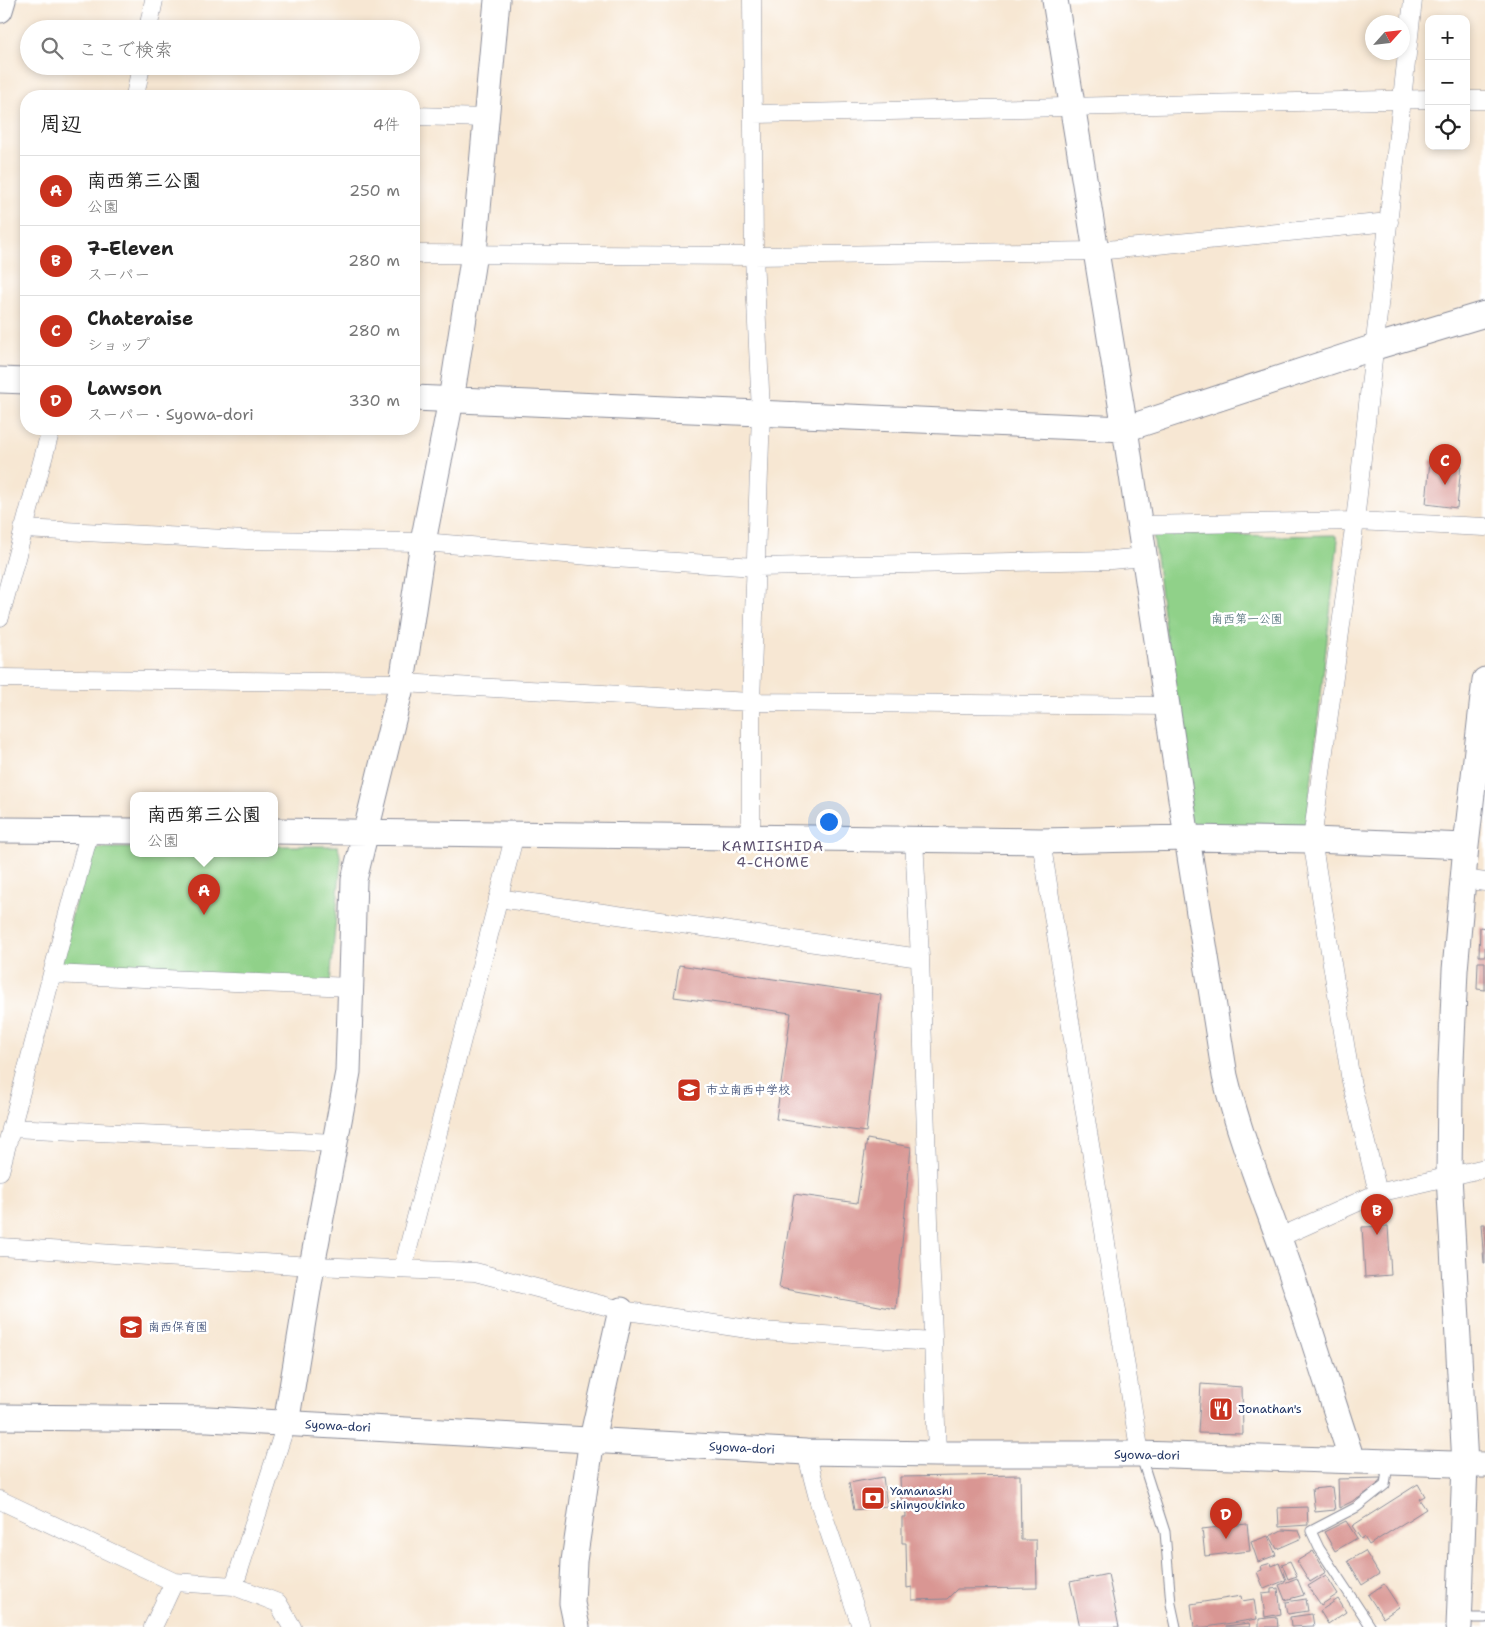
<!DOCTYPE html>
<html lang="ja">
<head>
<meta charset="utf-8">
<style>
  :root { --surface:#fff; --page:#f6f6f6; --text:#222; --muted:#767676; --line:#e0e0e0; --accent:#c8321e }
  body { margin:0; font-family:"Shantell Sans","Klee One",sans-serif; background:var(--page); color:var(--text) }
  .controls { position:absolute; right:15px; top:15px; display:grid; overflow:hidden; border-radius:10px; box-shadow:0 2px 8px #0003 }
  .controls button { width:45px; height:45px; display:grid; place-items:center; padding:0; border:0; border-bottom:1px solid var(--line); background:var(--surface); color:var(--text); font:25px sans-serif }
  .compass { position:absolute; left:1365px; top:15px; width:45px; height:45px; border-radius:50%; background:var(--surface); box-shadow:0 2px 8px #0003; rotate:63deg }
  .you { position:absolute; left:828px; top:821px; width:18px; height:18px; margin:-12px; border:4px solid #fff; border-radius:50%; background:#1a73e8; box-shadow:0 0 0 8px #1a73e833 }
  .badge { display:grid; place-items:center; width:32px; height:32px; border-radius:50%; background:var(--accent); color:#fff; font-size:16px; font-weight:700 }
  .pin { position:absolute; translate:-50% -41px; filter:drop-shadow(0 1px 2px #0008) }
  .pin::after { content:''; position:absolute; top:26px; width:18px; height:15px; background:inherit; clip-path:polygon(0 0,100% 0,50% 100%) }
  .popup { position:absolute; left:130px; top:792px; width:148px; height:65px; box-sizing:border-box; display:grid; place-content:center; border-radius:10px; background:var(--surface); filter:drop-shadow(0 1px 4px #0005); font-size:16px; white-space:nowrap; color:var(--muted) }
  .popup b { font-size:19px; color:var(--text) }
  .popup::after { content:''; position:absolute; left:50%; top:100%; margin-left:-10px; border:10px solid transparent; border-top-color:var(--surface) }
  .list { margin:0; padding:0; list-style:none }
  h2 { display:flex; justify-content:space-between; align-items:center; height:65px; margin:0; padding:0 20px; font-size:21px }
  h2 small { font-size:16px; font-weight:400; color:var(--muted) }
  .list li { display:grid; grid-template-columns:32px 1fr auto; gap:15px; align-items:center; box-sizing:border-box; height:70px; padding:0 20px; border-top:1px solid var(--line) }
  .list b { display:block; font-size:19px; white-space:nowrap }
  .list p { margin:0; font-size:16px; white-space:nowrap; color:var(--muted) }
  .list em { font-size:16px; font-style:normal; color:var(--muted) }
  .icon { flex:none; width:28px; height:28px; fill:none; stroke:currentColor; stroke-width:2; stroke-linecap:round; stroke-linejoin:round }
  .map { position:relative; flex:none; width:1485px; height:1627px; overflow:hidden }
  .search { position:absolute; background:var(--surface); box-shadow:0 2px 8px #0003; left:20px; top:20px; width:400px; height:55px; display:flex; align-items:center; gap:12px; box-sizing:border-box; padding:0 18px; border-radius:28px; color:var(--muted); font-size:19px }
  .panel { position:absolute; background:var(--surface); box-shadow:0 2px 8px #0003; left:20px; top:90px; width:400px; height:345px; border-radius:20px }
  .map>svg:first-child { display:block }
  .green { fill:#90d189; stroke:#568074 }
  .building { fill:#d99693 }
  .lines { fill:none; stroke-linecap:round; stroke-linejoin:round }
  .lane-casing { stroke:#898b98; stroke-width:11 }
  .street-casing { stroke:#898b98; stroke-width:19 }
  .secondary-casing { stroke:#898b98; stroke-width:27 }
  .lane { stroke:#fff; stroke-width:9 }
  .street { stroke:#fff; stroke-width:18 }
  .secondary { stroke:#fff; stroke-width:25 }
  .labels { text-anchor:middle; stroke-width:5; stroke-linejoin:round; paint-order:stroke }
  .park-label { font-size:12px; fill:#3e606b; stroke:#fff }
  .poi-label { font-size:12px; fill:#1b2f5e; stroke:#fff; text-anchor:start }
  .street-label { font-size:12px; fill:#1b2f5e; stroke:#fff }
  .neighbourhood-label { font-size:14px; letter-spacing:1px; fill:#5e5371; stroke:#fff }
</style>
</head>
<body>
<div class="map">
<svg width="1485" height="1627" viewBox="0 0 1485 1627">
  <rect width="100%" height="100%" fill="#fff"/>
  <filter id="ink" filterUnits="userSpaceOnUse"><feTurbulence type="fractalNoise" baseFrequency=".02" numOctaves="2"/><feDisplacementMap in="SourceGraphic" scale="10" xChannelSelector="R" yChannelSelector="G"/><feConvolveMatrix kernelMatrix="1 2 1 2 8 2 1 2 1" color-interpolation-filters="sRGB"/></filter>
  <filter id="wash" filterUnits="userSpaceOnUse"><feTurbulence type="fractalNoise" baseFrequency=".0096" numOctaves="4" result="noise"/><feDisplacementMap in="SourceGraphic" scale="20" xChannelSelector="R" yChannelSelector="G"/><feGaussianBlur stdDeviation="1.12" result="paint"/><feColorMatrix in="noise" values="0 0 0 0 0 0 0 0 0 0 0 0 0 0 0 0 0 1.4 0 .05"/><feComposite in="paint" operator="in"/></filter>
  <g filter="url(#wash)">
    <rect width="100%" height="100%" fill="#f7e7d3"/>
    <path class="green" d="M1153 533 1281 536 1335 535 1338 540 1306 830 1190 827Z
      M274 846H338L341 861 330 984 58 970 89 848H134V854H274Z"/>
    <g id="blocks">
      <path class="building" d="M1430 460 1461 464 1457 508 1426 504Z
        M1480 927 1485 928V956H1479Z
        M1478 962H1485V990L1477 989Z
        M679 965 881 995 866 1132 776 1119 791 1013 674 997Z
        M867 1139 911 1147 896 1309 779 1288 794 1194 857 1203Z
        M1481 1224H1485V1263H1484Z
        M1388 1226 1391 1275 1365 1277 1362 1227Z
        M1201 1384 1242 1387 1243 1434 1198 1433Z
        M1020 1475 1021 1540H1036L1037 1588 957 1589 947 1599 912 1600V1587L907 1588 906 1543H902V1517H906L905 1502H901L900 1477Z
        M883 1477 887 1506 854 1510 849 1483Z
        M1381 1478 1378 1484 1359 1498 1339 1508 1338 1479Z
        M1418 1484 1425 1496 1419 1499 1426 1509 1369 1545 1364 1537 1361 1539 1352 1526Z
        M1332 1487 1335 1510 1315 1512 1312 1489Z
        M1307 1507 1308 1525 1279 1527 1278 1508Z
        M1346 1521 1357 1538 1335 1551 1324 1532Z
        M1247 1524 1250 1551 1205 1556 1202 1529Z
        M1282 1530 1299 1531 1302 1538 1277 1549 1270 1536Z
        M1268 1536 1276 1555 1258 1562 1251 1542Z
        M1313 1551 1326 1572 1310 1582 1297 1561Z
        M1365 1551 1379 1574 1362 1585 1348 1561Z
        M1290 1561 1297 1576 1288 1579 1282 1564Z
        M1271 1563 1272 1566 1279 1563 1286 1580 1264 1589 1257 1572 1262 1570 1261 1566Z
        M1108 1574 1119 1627H1080L1070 1582Z
        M1326 1575 1338 1594 1321 1605 1308 1586Z
        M1297 1578 1304 1595 1285 1600 1279 1585Z
        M1384 1584 1399 1607 1383 1618 1368 1595Z
        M1278 1588 1281 1614 1265 1617 1262 1594 1271 1593V1589Z
        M1241 1596 1242 1601 1254 1599 1257 1619 1206 1627H1194L1191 1604Z
        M1306 1599 1308 1611 1288 1614 1286 1602Z
        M1338 1599 1346 1612 1328 1624 1320 1611Z
        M1312 1614 1314 1626 1291 1627 1290 1617Z
        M1277 1617 1278 1627H1259V1619Z
        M1249 1623 1250 1627H1226V1626Z"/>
    </g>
  </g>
  <g filter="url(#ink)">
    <use href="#blocks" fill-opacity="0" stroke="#898b98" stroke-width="1"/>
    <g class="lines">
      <g class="lane-casing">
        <path id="lane" d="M1141 1457 1165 1532 1171 1604 1176 1627
          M1460 1618H1485
          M1371 1627 1319 1548 1311 1531 1357 1507 1385 1485 1388 1464"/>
      </g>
      <g class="street-casing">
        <path id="street" d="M148 29 154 0
          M135 96 141 66
          M1466 100H1485
          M753 114 1429 99
          M414 116 487 118
          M414 254 754 256 1097 251 1389 222
          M1139 525 1355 521 1485 527
          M23 529 246 540 423 542 614 558 756 567 1111 560 1144 557
          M0 617 51 429
          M0 678 402 683 751 702 1167 706
          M751 836V702L761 413 754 256 752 0
          M914 839 920 958 937 1454
          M1041 841 1140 1454
          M1463 879 1485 882
          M498 898 920 958
          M52 974 350 987
          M11 1128 336 1143
          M0 1171 90 830
          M1378 1193 1351 1081 1312 840 1355 521 1413 0
          M1278 1238 1378 1193 1485 1168
          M0 1247 312 1266 475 1272 621 1310 761 1331 933 1342
          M403 1268 515 834
          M286 1424 234 1586 278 1603 292 1627
          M806 1452 819 1502 860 1623V1627
          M0 1500 174 1582 234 1586
          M153 1627 174 1582"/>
      </g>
      <g class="secondary-casing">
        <path id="secondary" d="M1055 0 1125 429 1187 838 1225 1076C1240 1139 1265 1199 1287 1261 1310 1327 1330 1394 1352 1460
          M0 10 3 0
          M0 380 26 381
          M414 398 1125 429 1375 347 1485 314
          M0 830 134 831
          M274 831 1041 841 1187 838 1312 840 1466 846
          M0 1417 208 1419 806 1452 937 1454H1140L1485 1465
          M286 1424 312 1266 348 1072 354 880 402 683 423 542 451 400 474 253 497 0
          M577 1627 572 1603 574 1561 592 1439 621 1310
          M1459 1627 1465 1464 1449 1176 1450 1085 1455 970 1466 846 1485 680"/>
      </g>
      <use href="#lane" class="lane"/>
      <use href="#street" class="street"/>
      <use href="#secondary" class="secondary"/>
    </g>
  </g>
  <defs>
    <g id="school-square" transform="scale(1.25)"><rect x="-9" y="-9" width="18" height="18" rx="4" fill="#c8321e" stroke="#fff"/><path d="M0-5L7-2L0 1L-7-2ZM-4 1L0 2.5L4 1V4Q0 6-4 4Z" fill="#fff"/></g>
    <g id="restaurant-square" transform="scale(1.25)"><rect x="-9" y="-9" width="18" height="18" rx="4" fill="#c8321e" stroke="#fff"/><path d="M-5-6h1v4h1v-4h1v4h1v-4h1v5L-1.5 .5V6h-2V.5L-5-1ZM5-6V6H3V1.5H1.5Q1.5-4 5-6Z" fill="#fff"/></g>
    <g id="bank-square" transform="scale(1.25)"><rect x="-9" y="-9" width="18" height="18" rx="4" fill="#c8321e" stroke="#fff"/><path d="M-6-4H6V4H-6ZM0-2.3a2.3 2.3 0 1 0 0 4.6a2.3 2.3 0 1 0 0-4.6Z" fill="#fff"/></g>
  </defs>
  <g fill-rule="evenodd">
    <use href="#school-square" x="689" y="1090"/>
    <use href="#school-square" x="131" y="1327"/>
    <use href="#restaurant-square" x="1221" y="1409"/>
    <use href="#bank-square" x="873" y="1498"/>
  </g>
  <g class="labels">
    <g class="park-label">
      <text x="1247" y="623">南西第一公園</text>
    </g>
    <g class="poi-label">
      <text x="706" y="1094">市立南西中学校</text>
      <text x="148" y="1331">南西保育園</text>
      <text x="1238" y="1413">Jonathan's</text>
      <text x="890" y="1495">Yamanashi<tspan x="890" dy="14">shinyoukinko</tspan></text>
    </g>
    <g class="street-label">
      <text transform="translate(338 1426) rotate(3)" y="4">Syowa-dori</text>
      <text transform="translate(742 1448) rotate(3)" y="4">Syowa-dori</text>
      <text transform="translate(1147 1455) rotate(1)" y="4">Syowa-dori</text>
    </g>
    <g class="neighbourhood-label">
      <text x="773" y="851">KAMIISHIDA<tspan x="773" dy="16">4-CHOME</tspan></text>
    </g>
  </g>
</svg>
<div class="controls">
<button>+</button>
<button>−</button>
<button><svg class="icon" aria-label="locate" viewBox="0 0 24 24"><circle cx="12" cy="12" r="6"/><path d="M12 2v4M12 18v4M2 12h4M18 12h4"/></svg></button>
</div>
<svg class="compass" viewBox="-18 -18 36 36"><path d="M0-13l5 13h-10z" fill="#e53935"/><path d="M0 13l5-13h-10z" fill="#767676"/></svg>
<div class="you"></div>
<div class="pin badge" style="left:204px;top:915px">A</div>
<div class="popup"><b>南西第三公園</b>公園</div>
<div class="pin badge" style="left:1377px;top:1235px">B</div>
<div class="pin badge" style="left:1445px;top:485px">C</div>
<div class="pin badge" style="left:1226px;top:1539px">D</div>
<div class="search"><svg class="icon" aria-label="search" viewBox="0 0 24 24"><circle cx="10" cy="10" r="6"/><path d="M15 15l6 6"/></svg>ここで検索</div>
<section class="panel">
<h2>周辺<small>4件</small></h2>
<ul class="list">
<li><span class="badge">A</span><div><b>南西第三公園</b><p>公園</p></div><em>250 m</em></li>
<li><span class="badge">B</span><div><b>7-Eleven</b><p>スーパー</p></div><em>280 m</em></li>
<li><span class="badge">C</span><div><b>Chateraise</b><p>ショップ</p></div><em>280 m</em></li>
<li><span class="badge">D</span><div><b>Lawson</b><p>スーパー · Syowa-dori</p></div><em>330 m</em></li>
</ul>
</section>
</div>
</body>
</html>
